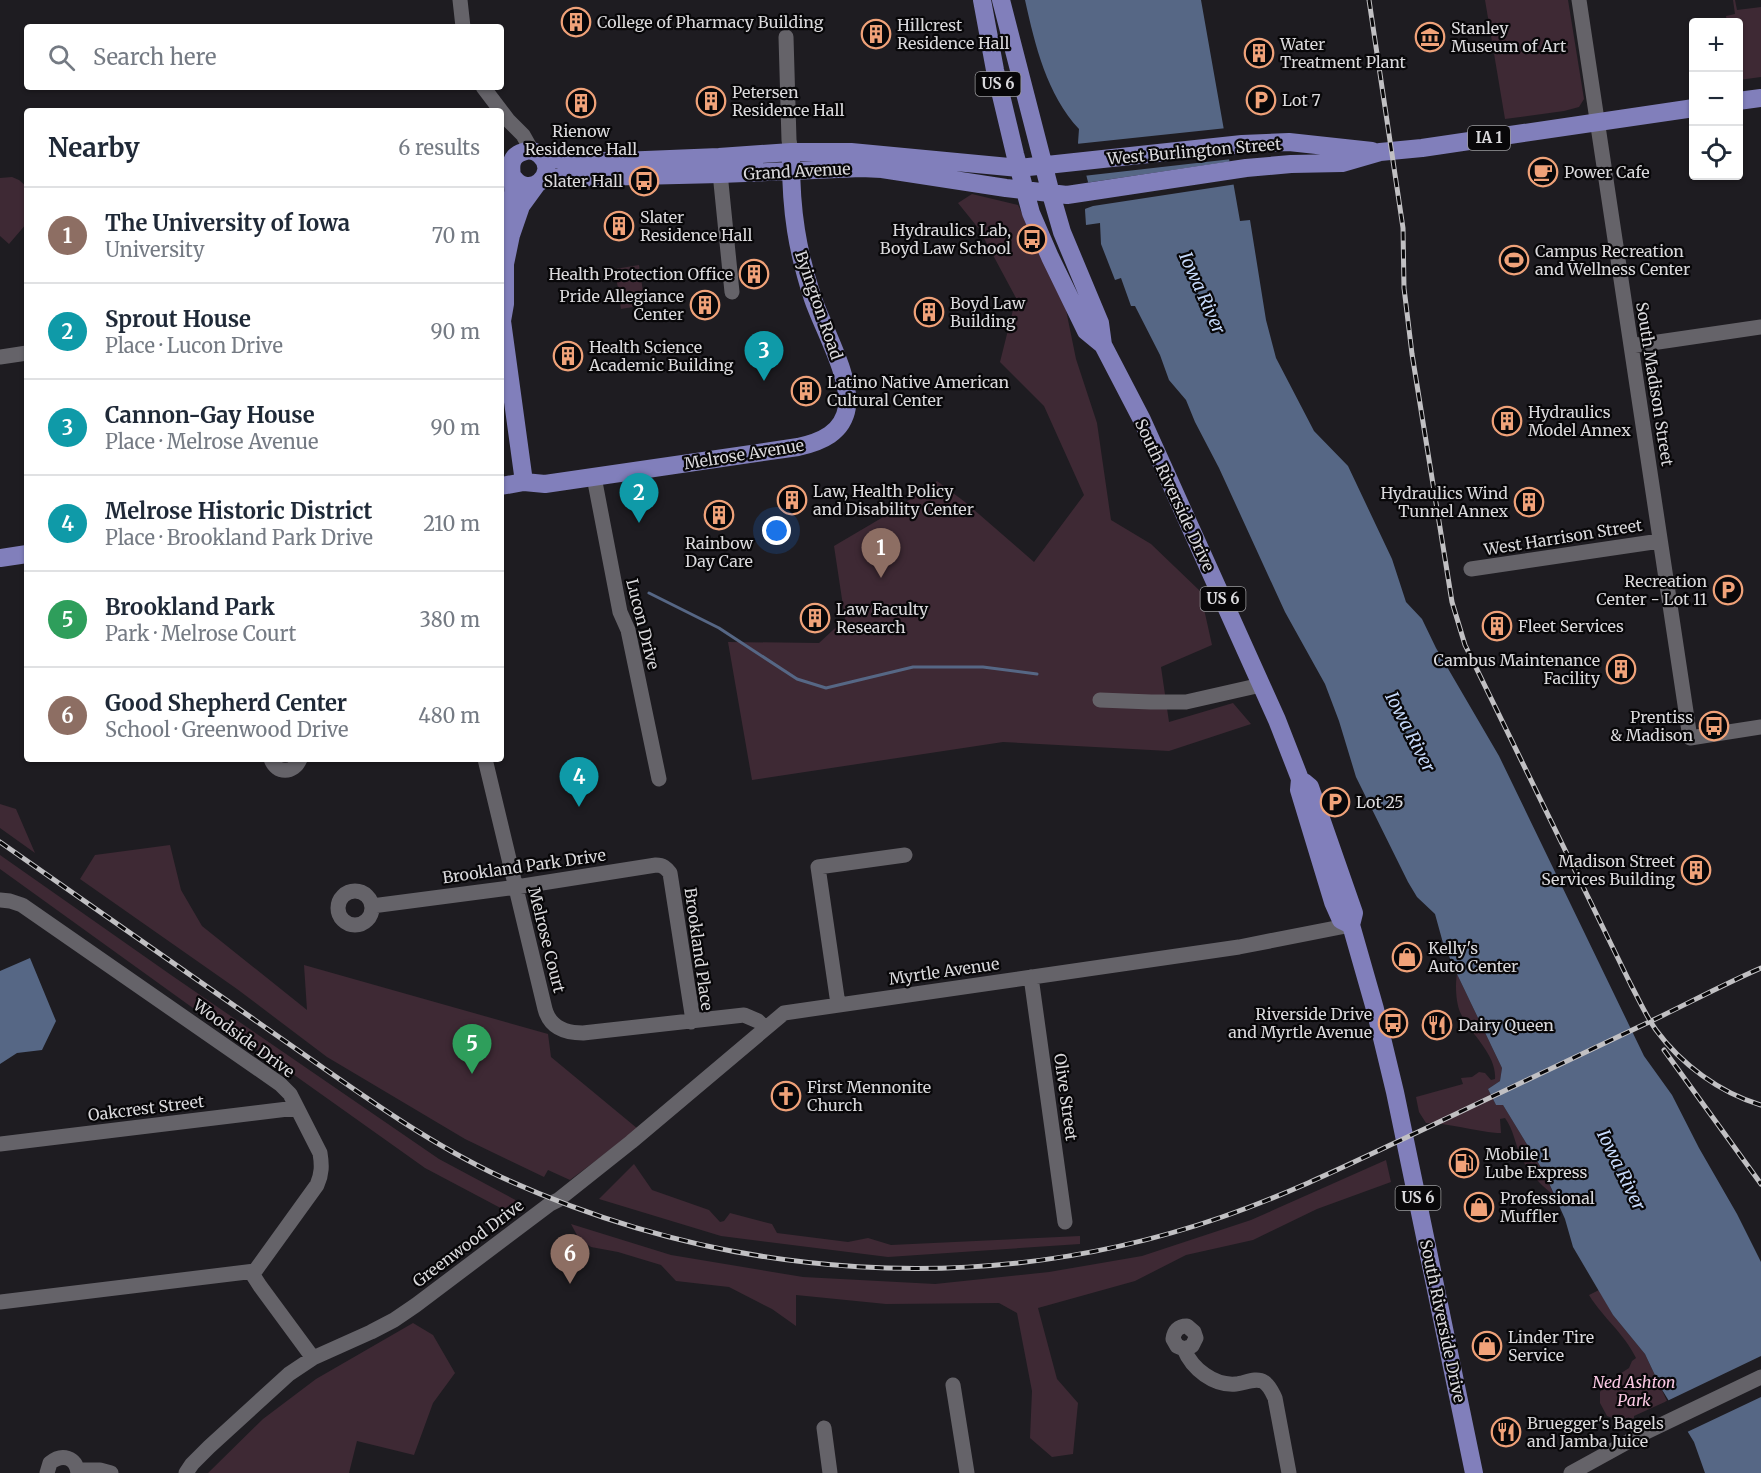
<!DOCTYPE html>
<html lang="en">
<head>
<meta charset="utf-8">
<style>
  :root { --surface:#fff; --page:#f2f2f3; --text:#1f2937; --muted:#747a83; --line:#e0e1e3; --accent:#d93025 }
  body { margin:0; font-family:Merriweather,serif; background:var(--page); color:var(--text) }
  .controls { position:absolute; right:18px; top:18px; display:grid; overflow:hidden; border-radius:6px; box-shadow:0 2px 4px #0004 }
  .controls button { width:54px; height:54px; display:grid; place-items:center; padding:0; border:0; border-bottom:2px solid var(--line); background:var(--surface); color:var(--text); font:30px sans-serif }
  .you { position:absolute; left:777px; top:531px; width:21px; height:21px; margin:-15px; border:4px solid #fff; border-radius:50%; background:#1a73e8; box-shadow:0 0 0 9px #1a73e833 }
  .badge { display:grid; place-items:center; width:39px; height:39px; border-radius:50%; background:var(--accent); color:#fff; font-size:20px; font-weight:700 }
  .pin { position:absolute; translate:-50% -50px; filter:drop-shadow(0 2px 3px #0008) }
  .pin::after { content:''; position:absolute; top:32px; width:21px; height:18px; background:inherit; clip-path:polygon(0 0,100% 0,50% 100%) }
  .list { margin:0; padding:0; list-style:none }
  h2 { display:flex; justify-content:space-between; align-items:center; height:78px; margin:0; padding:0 24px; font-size:26px }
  h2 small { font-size:20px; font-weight:400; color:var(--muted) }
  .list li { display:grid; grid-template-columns:39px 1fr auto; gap:18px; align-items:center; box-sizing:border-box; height:96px; padding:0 24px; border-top:2px solid var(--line) }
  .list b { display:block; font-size:22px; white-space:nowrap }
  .list p { margin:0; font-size:20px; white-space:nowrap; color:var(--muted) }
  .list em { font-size:20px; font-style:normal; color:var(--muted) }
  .icon { flex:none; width:33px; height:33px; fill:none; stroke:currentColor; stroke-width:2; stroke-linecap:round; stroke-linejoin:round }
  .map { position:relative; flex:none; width:1761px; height:1473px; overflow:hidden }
  .search { position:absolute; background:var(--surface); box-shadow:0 2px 4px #0004; left:24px; top:24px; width:480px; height:66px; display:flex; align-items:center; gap:15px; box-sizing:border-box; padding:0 21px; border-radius:6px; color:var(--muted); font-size:22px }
  .panel { position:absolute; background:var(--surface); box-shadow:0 2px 4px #0004; left:24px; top:108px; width:480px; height:654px; border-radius:6px }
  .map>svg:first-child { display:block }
  .green { fill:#3e2934 }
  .water { fill:#566785 }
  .pier { fill:#1e1c21 }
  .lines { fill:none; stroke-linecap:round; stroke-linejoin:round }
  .stream { stroke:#566785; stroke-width:3 }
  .minor { stroke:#656369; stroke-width:15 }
  .major { stroke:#817fbb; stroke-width:18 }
  .rail-casing { stroke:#c1c0c3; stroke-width:5 }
  .rail { stroke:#080709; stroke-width:3; stroke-dasharray:9; stroke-linecap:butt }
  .labels { text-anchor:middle; stroke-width:4.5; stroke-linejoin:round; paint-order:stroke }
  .shield { fill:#080709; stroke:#9b9a9d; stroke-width:1.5 }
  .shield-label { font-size:15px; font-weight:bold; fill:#dad9dc }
  .poi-label { font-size:16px; fill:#dad9dc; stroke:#080709; text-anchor:start }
  .street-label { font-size:16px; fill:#dad9dc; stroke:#080709 }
  .park-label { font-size:16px; font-style:italic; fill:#f9c7e2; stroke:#080709 }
  .water-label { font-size:18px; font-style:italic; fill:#c7dafb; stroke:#080709 }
</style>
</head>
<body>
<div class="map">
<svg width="1761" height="1473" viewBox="0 0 1761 1473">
  <rect width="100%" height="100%" fill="#1e1c21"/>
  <path class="green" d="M1485 0H1568L1584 99 1579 107 1564 111 1505 119Z
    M1733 0H1735L1737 10 1761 7V77L1739 80 1738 22H1727L1726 16 1735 14Z
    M12 177 19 180 27 187V223L9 244 0 236V178Z
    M972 194 1018 205 1064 300 1076 359 1097 423 1111 520 1151 544 1200 591 1212 645 1161 667 1169 722 1233 703 1251 724 1169 751 1003 742 752 780 728 642 819 643 845 619 834 546 890 513 937 481 965 502 1034 562 1084 495 1044 406 1000 362 1016 298 979 229 958 203Z
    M639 265 645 305 621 309 615 269Z
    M0 804 16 809 35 853 0 828Z
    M170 845 181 890 202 926 307 1010 304 965 548 1034 551 1057 638 1129 570 1180 548 1170 544 1177 465 1139 327 1057 237 989 80 879 95 855Z
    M0 855 171 975 439 1159 521 1203 514 1215 425 1168 276 1062 204 1016 0 869Z
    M1457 974 1502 1068 1500 1081 1488 1089 1496 1105H1503L1545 1174 1554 1195C1542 1187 1529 1172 1522 1159 1515 1145 1514 1130 1505 1118L1500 1119 1501 1133H1497C1473 1131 1450 1123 1426 1123L1419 1112 1416 1097 1463 1084 1461 1078 1472 1077 1479 1072 1485 1073 1491 1080 1495 1079C1497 1054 1470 1034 1460 1012 1456 1002 1455 985 1457 974Z
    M1386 1160 1391 1182 1317 1209 1253 1240 1186 1255 1135 1281 1038 1308 1057 1379 1078 1403 1073 1454 1052 1457 1030 1438 1032 1391 1017 1313 999 1303 886 1304 796 1295V1326L772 1309 729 1287 676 1281 661 1265 618 1252 591 1247 579 1239 571 1224 671 1255 803 1277 935 1284 1049 1272 1142 1256 1251 1220Z
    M634 1164 652 1190 709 1210 720 1222 724 1221 730 1213 772 1224 777 1233 848 1242 868 1238 891 1245 1080 1236V1244L888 1257 721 1236 599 1199Z
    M1599 1290 1613 1315 1645 1354 1667 1401 1634 1416V1418L1623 1422 1607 1416 1600 1403V1392L1606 1383 1629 1368 1632 1361 1636 1358C1623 1332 1604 1319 1589 1295Z
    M413 1323 433 1335 455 1373 433 1403 414 1455 357 1441 349 1473H208L263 1419 316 1379Z"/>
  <path class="water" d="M1025 0H1201L1240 221 1250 220 1266 320 1276 358 1314 431 1348 466 1392 559 1406 602 1422 619 1436 648 1499 756 1644 1056 1672 1095 1699 1148 1737 1214 1761 1262V1473H1705L1694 1442 1661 1388 1645 1354 1613 1315 1573 1247 1565 1219 1545 1174 1503 1105H1496L1488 1089 1500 1081 1502 1068 1457 974 1443 943 1435 914 1417 897 1408 882 1356 777 1339 721 1325 684 1285 612 1219 468 1195 422 1186 400 1169 380 1160 355 1135 306H1131L1121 278 1115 280 1101 244 1100 223 1086 225 1085 210 1088 182 1078 143 1079 129C1047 95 1035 45 1025 0Z
    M30 958 56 1021 42 1050 17 1053 0 1064V971Z"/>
  <path class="pier" d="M1227 128 1232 159 1083 176 1076 144Z
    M1233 161 1237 184 1093 206 1082 210 1085 183Z
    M1761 1356V1397L1685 1433 1665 1402Z"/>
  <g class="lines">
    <path class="stream" d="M649 593 719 628 797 679 826 688 913 667H983L1037 674"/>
    <path class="minor" d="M460 0 463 27
      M1579 0 1690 738 1761 727
      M786 37 789 140 791 152
      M483 87 508 120 523 135 532 151
      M719 163 732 292
      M1631 346 1761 327
      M0 357 27 353
      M594 477 620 612 628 630 659 779
      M1471 569 1660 541
      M1100 700 1151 702H1186L1261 685
      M271 759C276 774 294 774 300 759
      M485 759 545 1009C550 1028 566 1033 583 1033L744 1015 758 1021 765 1028
      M338 908a17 17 0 1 1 34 0a17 17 0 1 1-34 0Z
      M0 900 10 901 22 905 280 1084 290 1094 320 1153C322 1165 322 1174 317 1185L255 1271 0 1302
      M372 906 510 888 656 865C663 865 666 868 670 873L692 1014 691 1022
      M1031 977 1065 1222
      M838 1004 818 867 905 855
      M0 1144 296 1108
      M251 1272 260 1286 313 1358
      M1184 1349 1192 1346 1196 1338 1194 1332 1187 1326C1178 1326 1174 1331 1173 1339L1177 1346 1184 1349C1192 1369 1214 1386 1236 1384 1245 1383 1256 1377 1264 1382 1270 1386 1272 1392 1275 1398L1289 1473
      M953 1385 967 1473
      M824 1428 830 1473
      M78 1470H100L111 1473
      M47 1473 50 1463C62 1453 76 1457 78 1473
      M186 1473 192 1464 209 1447 289 1374 313 1358 371 1332 394 1320 416 1305 550 1204 558 1200 631 1142 784 1013 1239 947 1351 925
      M1571 1473 1642 1434 1761 1377"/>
    <path class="major" d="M982 0 995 70 1015 154 1031 213 1050 257 1086 331 1103 345 1142 420 1277 720 1300 779 1299 790 1333 902 1341 920 1351 925
      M1001 0 1051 194 1062 232 1100 323 1103 345
      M1738 101 1761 98
      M543 157 564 161H621L719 157 791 152H851L1019 168 1242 144 1289 142 1372 151
      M542 180 554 178 720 174 861 168 882 169 1006 188 1067 195 1246 168 1291 164 1342 163 1380 152 1422 148 1694 108
      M504 220C507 211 512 202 513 193 515 179 503 158 523 152 529 149 535 151 540 155 560 173 528 203 511 174
      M524 482 502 321 505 304V264L511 235 521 206 537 184
      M501 486 524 482 545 484 798 447C821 442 843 433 847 407 851 377 823 328 813 299 797 250 791 211 791 160
      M0 558 27 554
      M1304 782 1310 787 1354 913 1351 925 1375 1009 1395 1092 1474 1473"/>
    <g class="rail-casing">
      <path id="rail" d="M1369 0 1403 228 1404 288 1412 354 1452 602 1465 645 1631 985C1639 1000 1646 1016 1656 1030 1681 1064 1720 1093 1761 1105
        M0 842C93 907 186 972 279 1037 351 1087 422 1140 501 1177 729 1281 985 1299 1222 1217 1289 1194 1354 1162 1418 1132 1495 1095 1571 1059 1647 1023 1685 1005 1722 985 1761 968
        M1664 1050 1761 1184"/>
    </g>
    <use href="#rail" class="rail"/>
  </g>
  <defs>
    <g id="building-ring" transform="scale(1.5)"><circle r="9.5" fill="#080709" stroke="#f0a279" stroke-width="1.5"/><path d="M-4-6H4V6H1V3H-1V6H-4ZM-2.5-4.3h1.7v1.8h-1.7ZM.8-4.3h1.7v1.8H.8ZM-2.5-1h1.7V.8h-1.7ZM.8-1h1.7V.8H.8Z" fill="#f0a279"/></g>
    <g id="museum-ring" transform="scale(1.5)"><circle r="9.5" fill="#080709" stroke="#f0a279" stroke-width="1.5"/><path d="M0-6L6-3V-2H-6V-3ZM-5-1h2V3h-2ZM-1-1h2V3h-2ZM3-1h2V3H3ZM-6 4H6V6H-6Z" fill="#f0a279"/></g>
    <g id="parking-ring" transform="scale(1.5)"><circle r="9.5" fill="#080709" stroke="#f0a279" stroke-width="1.5"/><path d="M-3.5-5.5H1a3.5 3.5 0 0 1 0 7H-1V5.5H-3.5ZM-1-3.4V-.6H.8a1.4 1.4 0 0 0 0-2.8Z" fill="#f0a279"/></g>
    <g id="cafe-ring" transform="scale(1.5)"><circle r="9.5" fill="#080709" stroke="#f0a279" stroke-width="1.5"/><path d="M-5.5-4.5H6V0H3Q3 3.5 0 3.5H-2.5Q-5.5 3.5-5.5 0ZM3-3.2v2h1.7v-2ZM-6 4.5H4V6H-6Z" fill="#f0a279"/></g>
    <g id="bus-ring" transform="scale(1.5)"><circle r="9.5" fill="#080709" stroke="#f0a279" stroke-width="1.5"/><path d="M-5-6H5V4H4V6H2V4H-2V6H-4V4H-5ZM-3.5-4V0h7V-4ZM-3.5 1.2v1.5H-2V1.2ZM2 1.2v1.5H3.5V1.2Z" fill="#f0a279"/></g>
    <g id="stadium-ring" transform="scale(1.5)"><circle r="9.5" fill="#080709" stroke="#f0a279" stroke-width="1.5"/><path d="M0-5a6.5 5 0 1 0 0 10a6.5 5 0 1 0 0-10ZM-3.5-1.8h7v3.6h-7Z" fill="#f0a279"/></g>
    <g id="shop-ring" transform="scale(1.5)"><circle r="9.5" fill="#080709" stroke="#f0a279" stroke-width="1.5"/><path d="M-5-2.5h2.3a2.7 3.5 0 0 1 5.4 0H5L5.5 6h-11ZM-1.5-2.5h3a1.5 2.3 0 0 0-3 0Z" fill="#f0a279"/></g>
    <g id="restaurant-ring" transform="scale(1.5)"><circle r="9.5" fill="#080709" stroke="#f0a279" stroke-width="1.5"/><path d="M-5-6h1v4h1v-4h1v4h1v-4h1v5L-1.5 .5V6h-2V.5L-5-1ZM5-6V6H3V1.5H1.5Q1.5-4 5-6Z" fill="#f0a279"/></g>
    <g id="church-ring" transform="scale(1.5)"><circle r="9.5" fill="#080709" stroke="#f0a279" stroke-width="1.5"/><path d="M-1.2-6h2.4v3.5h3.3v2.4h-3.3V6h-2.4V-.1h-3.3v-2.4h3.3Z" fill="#f0a279"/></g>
    <g id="fuel-ring" transform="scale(1.5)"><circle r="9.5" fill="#080709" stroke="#f0a279" stroke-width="1.5"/><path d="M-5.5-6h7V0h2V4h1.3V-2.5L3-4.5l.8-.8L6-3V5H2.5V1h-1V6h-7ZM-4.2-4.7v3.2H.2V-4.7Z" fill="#f0a279"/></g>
  </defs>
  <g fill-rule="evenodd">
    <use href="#building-ring" x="576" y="22"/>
    <use href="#building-ring" x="876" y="34"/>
    <use href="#museum-ring" x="1430" y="37"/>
    <use href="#building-ring" x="1259" y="53"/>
    <use href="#parking-ring" x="1261" y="100"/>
    <use href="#building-ring" x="711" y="101"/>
    <use href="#building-ring" x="581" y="103"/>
    <use href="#cafe-ring" x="1543" y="172"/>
    <use href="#bus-ring" x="644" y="181"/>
    <use href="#building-ring" x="619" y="226"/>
    <use href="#bus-ring" x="1032" y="239"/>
    <use href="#stadium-ring" x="1514" y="260"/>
    <use href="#building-ring" x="754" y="274"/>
    <use href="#building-ring" x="705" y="305"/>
    <use href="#building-ring" x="929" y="312"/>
    <use href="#building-ring" x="568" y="356"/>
    <use href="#building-ring" x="806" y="391"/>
    <use href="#building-ring" x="1507" y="421"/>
    <use href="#building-ring" x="792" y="500"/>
    <use href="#building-ring" x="1529" y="502"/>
    <use href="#building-ring" x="719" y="515"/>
    <use href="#parking-ring" x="1728" y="590"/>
    <use href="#building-ring" x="815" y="618"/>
    <use href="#building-ring" x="1497" y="626"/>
    <use href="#building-ring" x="1621" y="669"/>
    <use href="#bus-ring" x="1714" y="726"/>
    <use href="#parking-ring" x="1335" y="802"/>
    <use href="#building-ring" x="1696" y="870"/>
    <use href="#shop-ring" x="1407" y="957"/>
    <use href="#bus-ring" x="1393" y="1023"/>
    <use href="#restaurant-ring" x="1437" y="1025"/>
    <use href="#church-ring" x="786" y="1096"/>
    <use href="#fuel-ring" x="1464" y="1163"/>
    <use href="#shop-ring" x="1479" y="1207"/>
    <use href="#shop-ring" x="1487" y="1346"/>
    <use href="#restaurant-ring" x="1506" y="1432"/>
  </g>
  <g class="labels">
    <g class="shield">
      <rect x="975.5" y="72" width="45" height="24" rx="4.5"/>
      <rect x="1468" y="126" width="42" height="24" rx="4.5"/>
      <rect x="1200.5" y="587" width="45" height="24" rx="4.5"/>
      <rect x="1395.5" y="1186" width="45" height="24" rx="4.5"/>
    </g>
    <g class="shield-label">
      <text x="998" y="89">US 6</text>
      <text x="1489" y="143">IA 1</text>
      <text x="1223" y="604">US 6</text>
      <text x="1418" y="1203">US 6</text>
    </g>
    <g class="poi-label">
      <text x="597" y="28">College of Pharmacy Building</text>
      <text x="897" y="31">Hillcrest<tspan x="897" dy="18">Residence Hall</tspan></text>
      <text x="1451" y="34">Stanley<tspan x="1451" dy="18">Museum of Art</tspan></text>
      <text x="1280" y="50">Water<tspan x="1280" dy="18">Treatment Plant</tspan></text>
      <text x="732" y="98">Petersen<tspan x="732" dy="18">Residence Hall</tspan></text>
      <text x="1282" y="106">Lot 7</text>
      <text x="581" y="137" text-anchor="middle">Rienow<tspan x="581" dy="18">Residence Hall</tspan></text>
      <text x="1564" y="178">Power Cafe</text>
      <text x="623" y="187" text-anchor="end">Slater Hall</text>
      <text x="640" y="223">Slater<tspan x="640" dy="18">Residence Hall</tspan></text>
      <text x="1011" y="236" text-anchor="end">Hydraulics Lab,<tspan x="1011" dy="18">Boyd Law School</tspan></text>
      <text x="1535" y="257">Campus Recreation<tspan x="1535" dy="18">and Wellness Center</tspan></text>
      <text x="733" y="280" text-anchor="end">Health Protection Office</text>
      <text x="684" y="302" text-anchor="end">Pride Allegiance<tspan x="684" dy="18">Center</tspan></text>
      <text x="950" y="309">Boyd Law<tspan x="950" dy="18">Building</tspan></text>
      <text x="589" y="353">Health Science<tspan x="589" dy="18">Academic Building</tspan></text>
      <text x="827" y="388">Latino Native American<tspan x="827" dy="18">Cultural Center</tspan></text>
      <text x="1528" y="418">Hydraulics<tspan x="1528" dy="18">Model Annex</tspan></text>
      <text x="813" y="497">Law, Health Policy<tspan x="813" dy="18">and Disability Center</tspan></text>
      <text x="1508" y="499" text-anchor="end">Hydraulics Wind<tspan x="1508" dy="18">Tunnel Annex</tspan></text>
      <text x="719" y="549" text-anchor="middle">Rainbow<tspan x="719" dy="18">Day Care</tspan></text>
      <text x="1707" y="587" text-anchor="end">Recreation<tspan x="1707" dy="18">Center - Lot 11</tspan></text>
      <text x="836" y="615">Law Faculty<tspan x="836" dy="18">Research</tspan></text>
      <text x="1518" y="632">Fleet Services</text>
      <text x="1600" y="666" text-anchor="end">Cambus Maintenance<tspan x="1600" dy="18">Facility</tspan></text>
      <text x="1693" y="723" text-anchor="end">Prentiss<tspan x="1693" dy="18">&amp; Madison</tspan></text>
      <text x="1356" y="808">Lot 25</text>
      <text x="1675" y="867" text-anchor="end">Madison Street<tspan x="1675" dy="18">Services Building</tspan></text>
      <text x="1428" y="954">Kelly's<tspan x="1428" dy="18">Auto Center</tspan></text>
      <text x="1372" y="1020" text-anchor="end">Riverside Drive<tspan x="1372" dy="18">and Myrtle Avenue</tspan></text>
      <text x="1458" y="1031">Dairy Queen</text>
      <text x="807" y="1093">First Mennonite<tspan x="807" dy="18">Church</tspan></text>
      <text x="1485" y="1160">Mobile 1<tspan x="1485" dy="18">Lube Express</tspan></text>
      <text x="1500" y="1204">Professional<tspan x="1500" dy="18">Muffler</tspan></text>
      <text x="1508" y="1343">Linder Tire<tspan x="1508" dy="18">Service</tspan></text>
      <text x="1527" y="1429">Bruegger's Bagels<tspan x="1527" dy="18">and Jamba Juice</tspan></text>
    </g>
    <g class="street-label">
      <text transform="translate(1194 151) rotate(-5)" y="6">West Burlington Street</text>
      <text transform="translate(797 171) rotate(-3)" y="6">Grand Avenue</text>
      <text transform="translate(819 305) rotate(71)" y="6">Byington Road</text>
      <text transform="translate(1655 384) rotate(81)" y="6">South Madison Street</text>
      <text transform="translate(744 454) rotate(-9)" y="6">Melrose Avenue</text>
      <text transform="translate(1175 495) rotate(65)" y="6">South Riverside Drive</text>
      <text transform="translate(1563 537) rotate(-9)" y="6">West Harrison Street</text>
      <text transform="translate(643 624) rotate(76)" y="6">Lucon Drive</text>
      <text transform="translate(524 866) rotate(-8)" y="6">Brookland Park Drive</text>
      <text transform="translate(547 940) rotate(76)" y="6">Melrose Court</text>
      <text transform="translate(699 949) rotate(82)" y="6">Brookland Place</text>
      <text transform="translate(944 971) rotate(-8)" y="6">Myrtle Avenue</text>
      <text transform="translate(244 1038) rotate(36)" y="6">Woodside Drive</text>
      <text transform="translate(1066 1097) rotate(82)" y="6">Olive Street</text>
      <text transform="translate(146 1108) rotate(-7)" y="6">Oakcrest Street</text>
      <text transform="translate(468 1243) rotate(-37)" y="6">Greenwood Drive</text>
      <text transform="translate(1443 1321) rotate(78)" y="6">South Riverside Drive</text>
    </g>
    <g class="park-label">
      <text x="1634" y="1388">Ned Ashton<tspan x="1634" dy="18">Park</tspan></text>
    </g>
    <g class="water-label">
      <text transform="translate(1202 293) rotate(66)" y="6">Iowa River</text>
      <text transform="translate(1410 732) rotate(63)" y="6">Iowa River</text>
      <text transform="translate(1621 1170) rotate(64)" y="6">Iowa River</text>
    </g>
  </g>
</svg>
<div class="controls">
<button>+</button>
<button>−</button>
<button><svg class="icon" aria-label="locate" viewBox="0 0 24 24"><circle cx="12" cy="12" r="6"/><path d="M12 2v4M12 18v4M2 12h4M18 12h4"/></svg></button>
</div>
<div class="you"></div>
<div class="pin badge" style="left:881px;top:578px;background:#8d6e63">1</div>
<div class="pin badge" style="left:639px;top:523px;background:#0f9aa8">2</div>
<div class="pin badge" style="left:764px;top:381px;background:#0f9aa8">3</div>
<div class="pin badge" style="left:579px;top:807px;background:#0f9aa8">4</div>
<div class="pin badge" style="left:472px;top:1074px;background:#2e9e5b">5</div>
<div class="pin badge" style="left:570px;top:1284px;background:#8d6e63">6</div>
<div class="search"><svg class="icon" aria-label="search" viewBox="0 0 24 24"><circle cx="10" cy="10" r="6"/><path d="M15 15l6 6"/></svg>Search here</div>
<section class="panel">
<h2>Nearby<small>6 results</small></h2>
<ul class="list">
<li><span class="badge" style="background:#8d6e63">1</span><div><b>The University of Iowa</b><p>University</p></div><em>70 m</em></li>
<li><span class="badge" style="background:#0f9aa8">2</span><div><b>Sprout House</b><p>Place · Lucon Drive</p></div><em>90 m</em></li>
<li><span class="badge" style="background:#0f9aa8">3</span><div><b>Cannon-Gay House</b><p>Place · Melrose Avenue</p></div><em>90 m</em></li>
<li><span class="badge" style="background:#0f9aa8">4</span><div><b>Melrose Historic District</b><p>Place · Brookland Park Drive</p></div><em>210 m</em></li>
<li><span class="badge" style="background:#2e9e5b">5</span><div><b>Brookland Park</b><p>Park · Melrose Court</p></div><em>380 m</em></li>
<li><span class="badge" style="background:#8d6e63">6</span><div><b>Good Shepherd Center</b><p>School · Greenwood Drive</p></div><em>480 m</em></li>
</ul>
</section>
</div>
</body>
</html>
